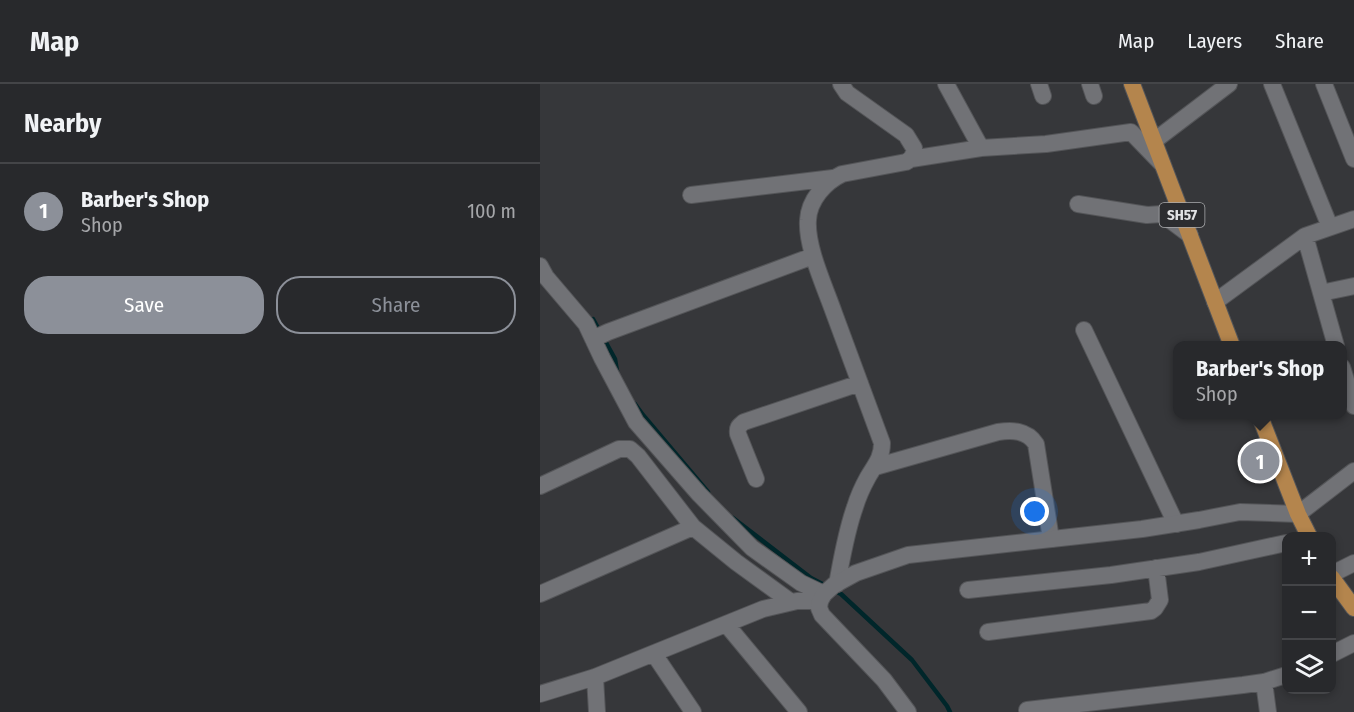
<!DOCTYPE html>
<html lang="en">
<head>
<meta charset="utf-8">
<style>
  :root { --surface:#28292c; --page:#343538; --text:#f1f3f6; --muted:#a5a6a9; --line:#444548; --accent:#8c9099 }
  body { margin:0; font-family:"Fira Sans Condensed",sans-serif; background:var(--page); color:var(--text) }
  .controls { position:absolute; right:18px; bottom:18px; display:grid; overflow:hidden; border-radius:12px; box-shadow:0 3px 9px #0003 }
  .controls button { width:54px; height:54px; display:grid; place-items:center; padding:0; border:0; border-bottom:2px solid var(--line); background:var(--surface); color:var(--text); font:30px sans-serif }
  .you { position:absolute; left:495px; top:428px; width:21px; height:21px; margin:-15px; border:4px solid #fff; border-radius:50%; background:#1a73e8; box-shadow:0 0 0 9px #1a73e833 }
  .badge { display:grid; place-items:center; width:39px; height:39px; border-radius:50%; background:var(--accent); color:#fff; font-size:20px; font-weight:700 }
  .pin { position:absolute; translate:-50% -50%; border:3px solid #fff; box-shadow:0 2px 6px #0006 }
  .popup { position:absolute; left:633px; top:257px; width:174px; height:78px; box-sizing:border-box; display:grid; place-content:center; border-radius:12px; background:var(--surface); filter:drop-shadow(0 2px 4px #0005); font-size:20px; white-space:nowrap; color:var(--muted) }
  .popup b { font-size:22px; color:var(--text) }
  .popup::after { content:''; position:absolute; left:50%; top:100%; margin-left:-12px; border:12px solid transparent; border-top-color:var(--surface) }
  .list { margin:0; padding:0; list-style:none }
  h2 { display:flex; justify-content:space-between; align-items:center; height:78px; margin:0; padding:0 24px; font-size:26px }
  h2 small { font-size:20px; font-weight:400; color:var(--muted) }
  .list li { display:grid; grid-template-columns:39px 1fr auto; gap:18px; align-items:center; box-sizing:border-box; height:96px; padding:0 24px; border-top:2px solid var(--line) }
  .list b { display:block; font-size:22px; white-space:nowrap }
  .list p { margin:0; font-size:20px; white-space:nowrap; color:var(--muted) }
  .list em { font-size:20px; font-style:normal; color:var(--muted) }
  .actions { display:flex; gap:12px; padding:18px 24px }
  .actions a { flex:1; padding:14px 0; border:2px solid var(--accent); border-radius:24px; text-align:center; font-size:21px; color:var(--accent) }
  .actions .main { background:var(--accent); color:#fff }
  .icon { flex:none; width:33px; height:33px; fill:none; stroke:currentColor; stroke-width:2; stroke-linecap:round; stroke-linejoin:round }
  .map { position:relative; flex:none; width:814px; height:628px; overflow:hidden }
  header { display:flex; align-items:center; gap:36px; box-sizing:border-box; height:84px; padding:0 30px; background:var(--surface); border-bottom:2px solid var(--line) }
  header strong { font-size:28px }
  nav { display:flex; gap:33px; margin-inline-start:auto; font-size:21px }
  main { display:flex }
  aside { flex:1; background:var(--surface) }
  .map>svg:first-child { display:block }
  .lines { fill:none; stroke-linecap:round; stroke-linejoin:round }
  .stream { stroke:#00262a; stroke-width:4.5 }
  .minor-casing { stroke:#545558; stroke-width:18 }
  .tertiary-casing { stroke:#545558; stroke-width:18 }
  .primary-casing { stroke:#545558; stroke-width:18 }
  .minor { stroke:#717276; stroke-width:16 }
  .tertiary { stroke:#717276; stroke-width:16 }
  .primary { stroke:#b4854d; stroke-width:16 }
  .labels { text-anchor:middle; stroke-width:6; stroke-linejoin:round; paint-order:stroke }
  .shield { fill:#2c2d30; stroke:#abacae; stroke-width:1.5 }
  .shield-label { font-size:15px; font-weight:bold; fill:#e1e2e4 }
</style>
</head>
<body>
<header>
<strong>Map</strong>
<nav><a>Map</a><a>Layers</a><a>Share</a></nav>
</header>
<main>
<aside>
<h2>Nearby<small></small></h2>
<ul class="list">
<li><span class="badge">1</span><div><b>Barber's Shop</b><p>Shop</p></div><em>100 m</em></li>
</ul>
<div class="actions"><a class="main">Save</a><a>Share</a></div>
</aside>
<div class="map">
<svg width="814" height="628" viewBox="0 0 814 628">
  <rect width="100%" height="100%" fill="#36373a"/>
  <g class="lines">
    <path class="stream" d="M53 235 75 275 77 287
      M95 320 103 331 168 408
      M193 434 271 494 288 503
      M295 507 301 510 372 576 407 622 410 628"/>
    <g class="minor-casing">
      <path id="minor" d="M406 0 441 64 506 60 591 48 622 80
        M499 0 503 12
        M550 0 554 12
        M732 0 790 143
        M784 0 814 75
        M614 57 689 0
        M371 75 441 64
        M151 111 293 94
        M538 120 607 131 622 130 650 151
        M765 152 814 135
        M0 182 6 193 46 240 62 274 96 338 159 410 212 464 261 499 284 510
        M781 209 814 202
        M675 218 765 152 796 262
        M544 246 636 440
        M53 255 68 248 273 172
        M802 283 814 322
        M335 383 458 348C472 346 487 346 496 360L511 455
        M216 395 198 350C197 343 199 342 204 338L320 299
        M0 402 79 365H90L98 372 153 443 196 478 251 518
        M758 430 814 387
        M792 490 814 479
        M297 500C302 474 306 448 315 423 318 413 323 402 328 393 335 381 342 374 342 359 326 316 310 272 294 229 285 203 266 163 268 136 269 116 285 98 302 90L366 78C372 75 374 71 374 64L366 51 307 9 301 0
        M428 506 571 491 659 478 746 459
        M0 510 153 443
        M186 540 259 628
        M448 548 611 527 615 524 620 516 616 484
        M114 570 153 628
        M792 570 814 559
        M55 593 57 628
        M724 598 728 628
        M0 610 55 593 223 525 257 517H280
        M487 626 703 601 724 598 746 591"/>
    </g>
    <g class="tertiary-casing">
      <path id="tertiary" d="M368 628 344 596 282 531 279 524 280 517 284 510 294 501 316 489 368 471 602 445 659 436 700 428 758 430"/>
    </g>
    <g class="primary-casing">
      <path id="primary" d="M592 0 692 262
        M719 330 758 430 769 452
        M792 494 814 524"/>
    </g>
    <use href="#minor" class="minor"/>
    <use href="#tertiary" class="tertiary"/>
    <use href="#primary" class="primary"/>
  </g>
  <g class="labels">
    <rect class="shield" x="619.5" y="119" width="45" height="24" rx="4.5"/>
    <g class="shield-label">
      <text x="642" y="136">SH57</text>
    </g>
  </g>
</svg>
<div class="controls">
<button>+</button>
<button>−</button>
<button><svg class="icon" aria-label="layers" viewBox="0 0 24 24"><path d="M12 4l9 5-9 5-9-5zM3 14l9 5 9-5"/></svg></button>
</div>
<div class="you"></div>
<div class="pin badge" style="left:720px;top:377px">1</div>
<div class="popup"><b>Barber's Shop</b>Shop</div>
</div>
</main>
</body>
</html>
